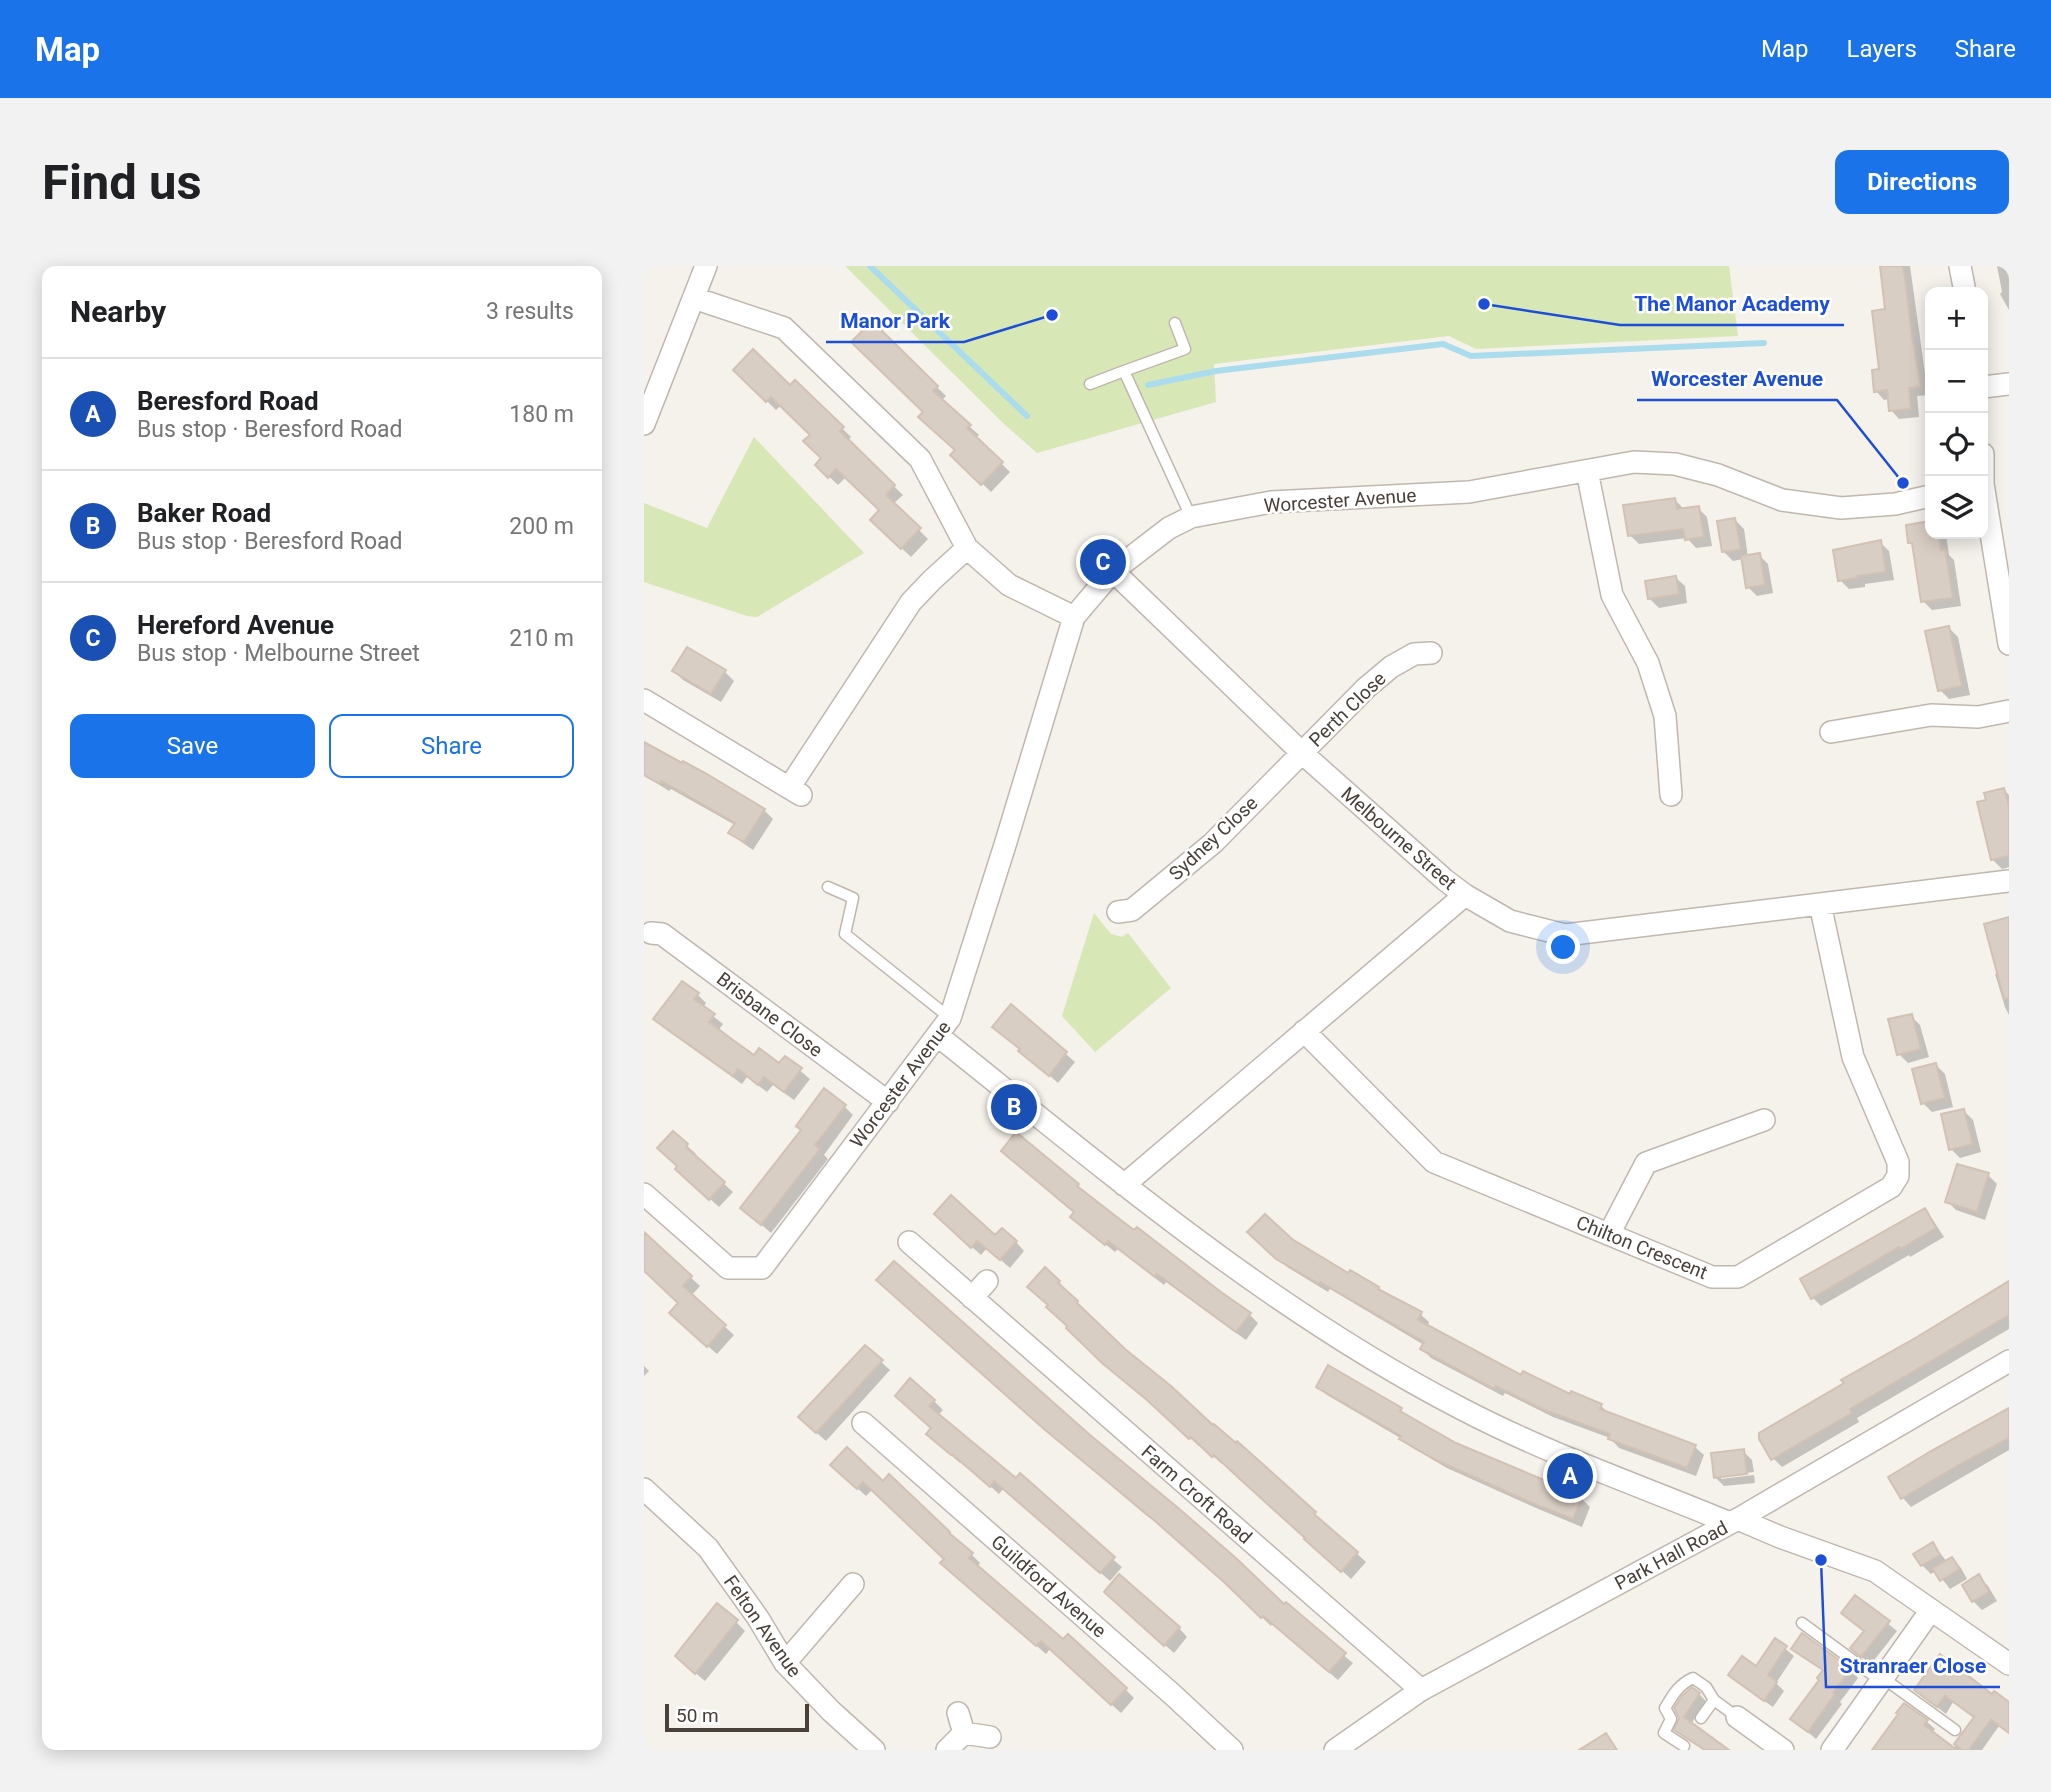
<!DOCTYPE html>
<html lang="en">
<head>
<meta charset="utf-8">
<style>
  :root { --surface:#fff; --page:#f2f2f2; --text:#202124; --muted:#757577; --line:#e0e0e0; --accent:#1a73e8 }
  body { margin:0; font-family:Roboto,sans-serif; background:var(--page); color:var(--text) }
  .controls { position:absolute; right:21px; top:21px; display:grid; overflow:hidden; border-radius:14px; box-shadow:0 4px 18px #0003 }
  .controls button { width:63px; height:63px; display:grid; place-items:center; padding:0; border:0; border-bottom:2px solid var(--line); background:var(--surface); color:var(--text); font:35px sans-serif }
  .scale { position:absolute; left:21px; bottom:18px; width:144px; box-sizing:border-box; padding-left:7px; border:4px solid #494139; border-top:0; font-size:19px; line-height:24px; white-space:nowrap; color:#494139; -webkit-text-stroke:5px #fff; paint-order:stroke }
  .you { position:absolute; left:920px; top:682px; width:24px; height:24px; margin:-18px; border:5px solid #fff; border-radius:50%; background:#1a73e8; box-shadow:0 0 0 10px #1a73e833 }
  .badge { display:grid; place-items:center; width:46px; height:46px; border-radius:50%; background:var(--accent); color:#fff; font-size:23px; font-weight:700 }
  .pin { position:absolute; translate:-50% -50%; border:4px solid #fff; box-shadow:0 2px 7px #0006 }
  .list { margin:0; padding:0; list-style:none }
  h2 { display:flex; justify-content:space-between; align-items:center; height:91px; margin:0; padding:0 28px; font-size:30px }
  h2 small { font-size:23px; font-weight:400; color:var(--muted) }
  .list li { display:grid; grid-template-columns:46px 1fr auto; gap:21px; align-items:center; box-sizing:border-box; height:112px; padding:0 28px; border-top:2px solid var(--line) }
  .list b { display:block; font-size:26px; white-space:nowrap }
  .list p { margin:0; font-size:23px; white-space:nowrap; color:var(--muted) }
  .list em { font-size:23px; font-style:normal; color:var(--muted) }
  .actions { display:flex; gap:14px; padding:21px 28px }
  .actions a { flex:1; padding:16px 0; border:2px solid var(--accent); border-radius:14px; text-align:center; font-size:24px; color:var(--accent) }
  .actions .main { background:var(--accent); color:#fff }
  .icon { flex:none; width:38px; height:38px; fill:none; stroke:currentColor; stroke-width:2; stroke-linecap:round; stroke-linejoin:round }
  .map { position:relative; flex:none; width:1365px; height:1484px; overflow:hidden; border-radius:14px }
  header { display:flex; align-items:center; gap:42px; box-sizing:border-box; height:98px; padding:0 35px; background:var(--accent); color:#fff }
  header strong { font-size:33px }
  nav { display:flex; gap:38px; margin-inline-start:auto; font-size:24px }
  .intro { display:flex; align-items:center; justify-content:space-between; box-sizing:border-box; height:168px; padding:0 42px }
  h1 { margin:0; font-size:49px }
  .button { padding:18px 32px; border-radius:14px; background:var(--accent); color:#fff; font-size:24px; font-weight:700 }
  main { display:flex; gap:42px; padding:0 42px }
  aside { flex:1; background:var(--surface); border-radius:14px; box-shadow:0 4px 18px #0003 }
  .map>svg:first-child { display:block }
  .green { fill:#d8e7b6 }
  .shadow { fill:#0003 }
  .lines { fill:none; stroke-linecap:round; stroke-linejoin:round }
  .stream { stroke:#abdcee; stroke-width:6 }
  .building { fill:#d9cec4; stroke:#d1c2b4; stroke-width:2 }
  .lane-casing { stroke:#c0b7ae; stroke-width:13 }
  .street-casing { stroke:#c0b7ae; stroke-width:24 }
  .lane { stroke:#fff; stroke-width:10 }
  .street { stroke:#fff; stroke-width:21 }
  .labels { text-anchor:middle; stroke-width:5; stroke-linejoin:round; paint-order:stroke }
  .street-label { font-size:19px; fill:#494139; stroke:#fff }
  .leader { fill:none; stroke:#1d4ed8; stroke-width:2.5 }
  .callout-dot { fill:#1d4ed8; stroke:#fff; stroke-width:2.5 }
  .callout-label { font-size:21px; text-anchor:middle; font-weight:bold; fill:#1d4ed8; stroke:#fff; stroke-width:5; stroke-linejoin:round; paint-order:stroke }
</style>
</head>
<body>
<header>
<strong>Map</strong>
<nav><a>Map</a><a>Layers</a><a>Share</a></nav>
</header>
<div class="intro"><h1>Find us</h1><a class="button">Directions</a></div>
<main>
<aside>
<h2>Nearby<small>3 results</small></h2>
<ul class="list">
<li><span class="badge" style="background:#1a4fb4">A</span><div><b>Beresford Road</b><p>Bus stop · Beresford Road</p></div><em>180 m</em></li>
<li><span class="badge" style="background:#1a4fb4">B</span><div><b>Baker Road</b><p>Bus stop · Beresford Road</p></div><em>200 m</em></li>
<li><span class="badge" style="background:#1a4fb4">C</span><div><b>Hereford Avenue</b><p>Bus stop · Melbourne Street</p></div><em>210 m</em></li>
</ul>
<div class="actions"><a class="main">Save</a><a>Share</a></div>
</aside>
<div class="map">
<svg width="1365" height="1484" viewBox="0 0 1365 1484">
  <rect width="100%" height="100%" fill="#f5f1eb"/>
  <path class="green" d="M201 0H1085L1094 70 832 83 805 70 570 98 572 136 393 187 360 158Z
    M110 171 220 287 113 351 103 350 0 316V237L63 262Z
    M450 647 467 668 478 671 484 667 527 722 451 786 418 750Z"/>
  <path class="shadow" d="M1237 0H1266L1284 129 1273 130 1275 151 1255 153 1247 144 1246 133 1240 134 1232 125 1237 104 1242 45Z
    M1353 0H1365V44L1356 28 1358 26Z
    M228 57 302 130 297 135 335 169 331 172 366 206 347 226 309 189 313 185 282 146Z
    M92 104 146 122 151 117 207 171 203 175 259 229 249 238 284 273 267 291 228 254 238 244 202 211 194 219 173 199 179 193 168 169 137 139 132 144Z
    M1031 234 1040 243 1054 242 1063 251 1068 280 1052 282 1043 272 995 278 986 269Z
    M1091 254 1100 263 1104 291 1115 289 1124 298 1129 327 1113 330 1104 321 1099 293 1089 295 1080 286Z
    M1286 257V268H1302L1305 289 1310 294 1317 340 1288 344 1279 335 1271 282 1266 276 1264 260Z
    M1236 276 1245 285 1250 314 1221 318V321L1205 323 1196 314Z
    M1032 312 1041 320 1043 337 1015 342 1006 333Z
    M1305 362 1314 371 1326 429 1305 433 1296 424Z
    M44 383 81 406 90 415 77 436 39 414 30 405Z
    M0 476 15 486 120 544 129 553 109 584 96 575 87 566 91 559 27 523 25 525 0 509Z
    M1360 524 1365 529V601L1358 603 1349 594 1344 535Z
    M1365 656V749L1361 741 1351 708 1355 707Z
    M53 728 62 737 59 742 79 758 74 765 110 791 136 800 141 792 166 813 150 834 129 819 123 826 103 811 98 818 20 762 11 753Z
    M367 740 431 796 414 817 350 761Z
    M1267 750 1276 759 1285 791 1264 797 1255 788Z
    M1292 799 1301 808 1309 841 1288 846 1279 837Z
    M200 840 209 849 180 889 184 893 127 967 98 942Z
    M1320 845 1329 854 1337 886 1316 892 1307 883Z
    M29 867 52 888 50 890 89 926 75 941 42 911Z
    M368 894 434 919 442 929 605 1048 614 1057 602 1074 522 1016 520 1019 474 983 471 986 428 951 432 947Z
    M1344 909 1353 918 1341 954 1312 944 1303 935Z
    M1280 945 1289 954 1300 971 1266 991 1265 989 1177 1040 1169 1032Z
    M301 957 372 976 380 985 366 1002 343 982 337 989Z
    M606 966 647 974 776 1048 785 1056 783 1061 878 1112 927 1130 957 1140 967 1149 1051 1181 1060 1189 1052 1210 975 1182 966 1172 909 1151 861 1127 859 1130 787 1092 778 1083 780 1079 686 1023 684 1026 643 1001Z
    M0 968 56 1020 47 1030 90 1069 73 1088 36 1056V1037L0 1004Z
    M415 1016 423 1025 422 1027 442 1045 441 1047 480 1084 592 1179 594 1178 722 1296 707 1313 580 1197 578 1198 556 1179 555 1180 454 1092 395 1029Z
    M1365 1018V1063L1213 1152 1215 1156 1138 1201 1129 1192Z
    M244 1023 444 1170 640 1341 709 1397 694 1414 628 1358 627 1360 592 1326 522 1264 498 1246 329 1100Z
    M221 1081 246 1104 182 1175 165 1160Z
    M0 1100 5 1105 0 1110Z
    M674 1121 757 1144 765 1152 811 1178 937 1232 946 1241 938 1261 892 1242 803 1202 767 1181 758 1173 683 1129Z
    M290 1135 299 1144 294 1149 478 1301 466 1315 360 1222 355 1228 318 1195 316 1197 293 1177 289 1162 262 1139Z
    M1365 1142V1184L1267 1241 1259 1232 1247 1211Z
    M1099 1185 1108 1194 1110 1206 1077 1210V1213L1110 1209 1111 1217 1080 1220 1071 1211Z
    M198 1208 239 1217 328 1289 336 1297 333 1301 419 1376 481 1423 490 1432 477 1447 406 1383 402 1388 307 1306 302 1293 228 1224 222 1230Z
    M1289 1278 1303 1296 1308 1293 1317 1302 1323 1313 1306 1323 1292 1305 1287 1308 1278 1299 1272 1288Z
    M1335 1311 1344 1320 1353 1335 1338 1344 1329 1335Z
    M1211 1331 1253 1365 1227 1398 1216 1390 1221 1366 1199 1347Z
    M471 1334 535 1362 543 1371 530 1387Z
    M92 1356 101 1365 61 1415 42 1399Z
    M1132 1375 1150 1390 1132 1417 1140 1425 1129 1441 1094 1417 1086 1409 1112 1403Z
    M1150 1383 1206 1404 1214 1412 1196 1436 1198 1438 1172 1473 1148 1453 1177 1414 1180 1405 1158 1391Z
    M1272 1424 1348 1430 1365 1438V1467L1355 1460 1338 1484H1231L1260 1439 1283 1456 1291 1463 1288 1467 1309 1483 1332 1452 1309 1436 1302 1448Z
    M1055 1428 1062 1435 1047 1458 1083 1484H1059L1032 1463 1037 1452Z"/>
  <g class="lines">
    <path class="stream" d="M226 0 383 150
      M504 119 572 105 799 78 827 90 1120 77"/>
  </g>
  <path class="building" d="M1236 0H1259L1261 11 1268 70 1277 121 1265 122 1267 143 1245 145 1243 124 1230 126 1228 104 1235 103 1228 45 1241 43Z
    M228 55 294 120 289 125 327 159 323 162 359 196 337 219 306 189 311 184 274 151 279 146 207 76Z
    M109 83 146 119 151 114 200 161 196 165 251 219 242 229 277 262 257 283 226 254 235 244 192 203 184 212 171 199 177 192 159 175 166 169 127 131 122 136 89 104Z
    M1031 232 1033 243 1055 240 1060 271 1041 274 1039 263 984 270 979 239Z
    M1091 252 1097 284 1078 286 1073 255Z
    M1286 255V268H1295L1297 284 1301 283 1309 332 1277 336 1268 277H1264L1262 259Z
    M1237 274 1242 306 1213 310V312L1194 315 1189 284Z
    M1116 287 1121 319 1102 322 1097 290Z
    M1032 310 1035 328 1004 333 1001 315Z
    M1305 360 1318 420 1294 425 1281 365Z
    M43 381 82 404 67 428 28 405Z
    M0 476 38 497 39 495 63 508 121 543 100 576 84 567 91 557 41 528 17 515 16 518 0 509Z
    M1360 522 1365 540V590L1347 594 1333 536 1342 534 1340 527Z
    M1365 651V732L1360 733 1340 658Z
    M38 715 55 727 50 733 71 748 65 756 89 774 110 789 115 782 135 797 141 790 158 802 140 826 120 811 114 819 94 803 89 810 9 753Z
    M367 738 423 786 405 810 374 785 376 783 348 761Z
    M1268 748 1277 783 1253 789 1244 753Z
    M1292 797 1301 832 1277 838 1268 803Z
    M180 822 202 839 171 879 176 883 117 959 96 942 157 864 152 860Z
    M1320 843 1329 878 1305 884 1297 848Z
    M29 865 44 878 42 881 81 916 65 934 31 903 33 900 13 882Z
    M372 866 435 918 433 920 469 948 490 964 493 961 577 1026 607 1047 592 1066 513 1008 511 1011 464 975 461 979 426 951 430 946 357 885Z
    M1313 898 1345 907 1333 946 1301 936Z
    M307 929 351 969 358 962 373 975 356 994 333 975 327 982 290 948Z
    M1281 942 1292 962 1256 983 1255 981 1167 1033 1156 1013Z
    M621 948 648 973 704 1007 706 1004 735 1021 734 1023 778 1046 774 1054 877 1109 879 1105 926 1128 927 1125 958 1138 956 1143 1052 1179 1043 1202 964 1173 966 1168 898 1143 852 1120 850 1123 776 1083 780 1076 676 1016 675 1018 632 993 603 966Z
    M0 966 48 1010 39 1020 82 1059 63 1081 25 1047 34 1037 0 1005Z
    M250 995 446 1169 533 1241 593 1293 640 1338 642 1336 702 1387 685 1406 619 1350 617 1352 581 1317 511 1255 400 1163 232 1014Z
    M401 1001 416 1015 414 1017 434 1035 433 1037 481 1083 527 1120 569 1159 570 1158 592 1177 593 1175 672 1246 670 1248 714 1286 697 1306 660 1273 661 1272 597 1214 570 1189 568 1191 547 1171 545 1173 503 1134 458 1097 422 1062 423 1060 402 1041 404 1039 383 1021Z
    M1365 1015V1049L1206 1143 1208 1147 1127 1194 1115 1173V1167L1200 1117 1197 1114 1273 1071Z
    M221 1079 239 1094 172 1167 154 1151Z
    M684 1099 758 1142 756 1145 812 1177 938 1230 929 1253 881 1234 792 1194 755 1173 757 1170 672 1121Z
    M266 1112 291 1134 285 1140 372 1212 376 1207 471 1291 456 1307 350 1215 346 1221 308 1188 307 1189 282 1168 287 1162 251 1130Z
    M1365 1142V1172L1318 1197 1257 1233 1244 1211 1287 1185Z
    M203 1181 239 1215 245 1208 306 1266 305 1267 329 1287 325 1292 419 1373 424 1368 483 1422 467 1439 397 1375 392 1380 296 1297 300 1293 219 1216 213 1223 186 1199Z
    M1100 1183 1103 1208 1070 1212 1067 1187Z
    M1289 1276 1296 1289 1277 1300 1269 1288Z
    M1308 1291 1316 1303 1296 1315 1288 1302Z
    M475 1308 536 1361 520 1380 460 1326Z
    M1335 1308 1345 1326 1328 1336 1318 1319Z
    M1211 1329 1246 1355 1217 1391 1206 1382 1220 1365 1197 1347Z
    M73 1337 94 1354 51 1408 31 1390Z
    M1158 1367 1207 1403 1189 1427 1191 1428 1164 1466 1146 1453 1175 1414 1173 1412 1179 1404 1147 1383Z
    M1131 1372 1143 1380 1124 1409 1133 1416 1120 1435 1084 1409 1098 1390 1112 1400Z
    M1296 1388 1348 1428 1350 1425 1365 1436V1467L1347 1454 1325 1484H1318L1310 1478 1330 1451 1301 1430 1293 1441 1270 1424Z
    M1048 1421 1056 1427 1040 1451 1085 1484H1061L1030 1464 1035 1452 1030 1442 1038 1430Z
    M1260 1437 1284 1454 1280 1459 1313 1484H1228L1254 1448 1252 1447Z
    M962 1467 973 1484H935Z"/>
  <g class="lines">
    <g class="lane-casing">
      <path id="lane" d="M480 105 541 83 531 57
        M446 118 480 105 547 251
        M184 621 209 632 201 668 306 752
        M1158 1357 1237 1415
        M1239 1412 1311 1464
        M1057 1452 1070 1434 1093 1451
        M1040 1480 1020 1467 1027 1453 1021 1442C1029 1429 1034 1419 1049 1412L1062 1421 1070 1434"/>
    </g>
    <g class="street-casing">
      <path id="street" d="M1316 0 1321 26
        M50 32 140 62 276 193 323 282
        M1339 121 1365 118
        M0 158 62 0
        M1339 188V218L1365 378
        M943 205 968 329 1004 397 1021 450 1027 529
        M469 305 657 486 801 614 821 629 866 655 921 669 1365 615
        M0 434 157 529
        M1187 466 1287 449 1334 451 1365 445
        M145 522 267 336 288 314 323 282 365 319 430 351
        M474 646 488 644 569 577 722 422 747 401 770 388 787 387
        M7 667 18 668 244 836
        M660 765 790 896 1068 1011H1094L1247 921 1254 910V896L1209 791 1176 638
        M293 769C461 903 626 1044 818 1143 904 1188 997 1220 1086 1257
        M480 919 821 629
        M0 928 84 1002H118L306 752 361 579 430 351 469 305 525 262 547 251 627 236 825 226 990 196 1031 198 1074 209 1138 234 1197 242 1251 238 1286 230
        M965 968 1002 897 1120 854
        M265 976 777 1424
        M328 1032 343 1015
        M219 1157 529 1429 588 1484
        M0 1223 64 1282 114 1352 141 1397 187 1445 230 1484
        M1094 1253 1136 1271 1231 1305 1365 1398
        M141 1397 209 1318
        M314 1447 320 1467 346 1471
        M1093 1451 1139 1484
        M303 1484 320 1467
        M691 1484 777 1424 1094 1253 1365 1095
        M1188 1484 1287 1344"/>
    </g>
    <use href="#lane" class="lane"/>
    <use href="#street" class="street"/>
  </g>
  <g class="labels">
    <g class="street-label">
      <text transform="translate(696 234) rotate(-4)" y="7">Worcester Avenue</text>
      <text transform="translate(703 443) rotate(-44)" y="7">Perth Close</text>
      <text transform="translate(569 572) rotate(-43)" y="7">Sydney Close</text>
      <text transform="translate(755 572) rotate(41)" y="7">Melbourne Street</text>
      <text transform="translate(126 748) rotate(37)" y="7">Brisbane Close</text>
      <text transform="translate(256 818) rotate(-53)" y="7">Worcester Avenue</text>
      <text transform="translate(998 981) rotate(22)" y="7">Chilton Crescent</text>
      <text transform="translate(553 1228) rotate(41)" y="7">Farm Croft Road</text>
      <text transform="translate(1027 1289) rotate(-28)" y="7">Park Hall Road</text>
      <text transform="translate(405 1320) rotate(41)" y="7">Guildford Avenue</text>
      <text transform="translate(119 1360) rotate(55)" y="7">Felton Avenue</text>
    </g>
  </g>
  <path class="leader" d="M840 38L976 59H1200M408 49L320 76H182M1259 217L1193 134H993M1177 1294L1182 1421H1356"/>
  <g class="callout-dot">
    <circle cx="840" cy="38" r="7"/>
    <circle cx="408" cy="49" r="7"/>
    <circle cx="1259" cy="217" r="7"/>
    <circle cx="1177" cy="1294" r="7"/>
  </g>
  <g class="callout-label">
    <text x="1088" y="45">The Manor Academy</text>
    <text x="251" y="62">Manor Park</text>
    <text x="1093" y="120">Worcester Avenue</text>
    <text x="1269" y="1407">Stranraer Close</text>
  </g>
</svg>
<div class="controls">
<button>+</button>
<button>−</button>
<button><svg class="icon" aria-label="locate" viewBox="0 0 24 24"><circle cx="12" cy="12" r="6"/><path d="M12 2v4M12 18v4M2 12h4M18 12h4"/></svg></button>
<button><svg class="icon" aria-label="layers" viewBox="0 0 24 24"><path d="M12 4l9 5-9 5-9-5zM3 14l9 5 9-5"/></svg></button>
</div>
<div class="scale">50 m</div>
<div class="you"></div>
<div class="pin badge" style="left:926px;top:1210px;background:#1a4fb4">A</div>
<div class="pin badge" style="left:370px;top:841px;background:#1a4fb4">B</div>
<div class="pin badge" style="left:459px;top:296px;background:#1a4fb4">C</div>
</div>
</main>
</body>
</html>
